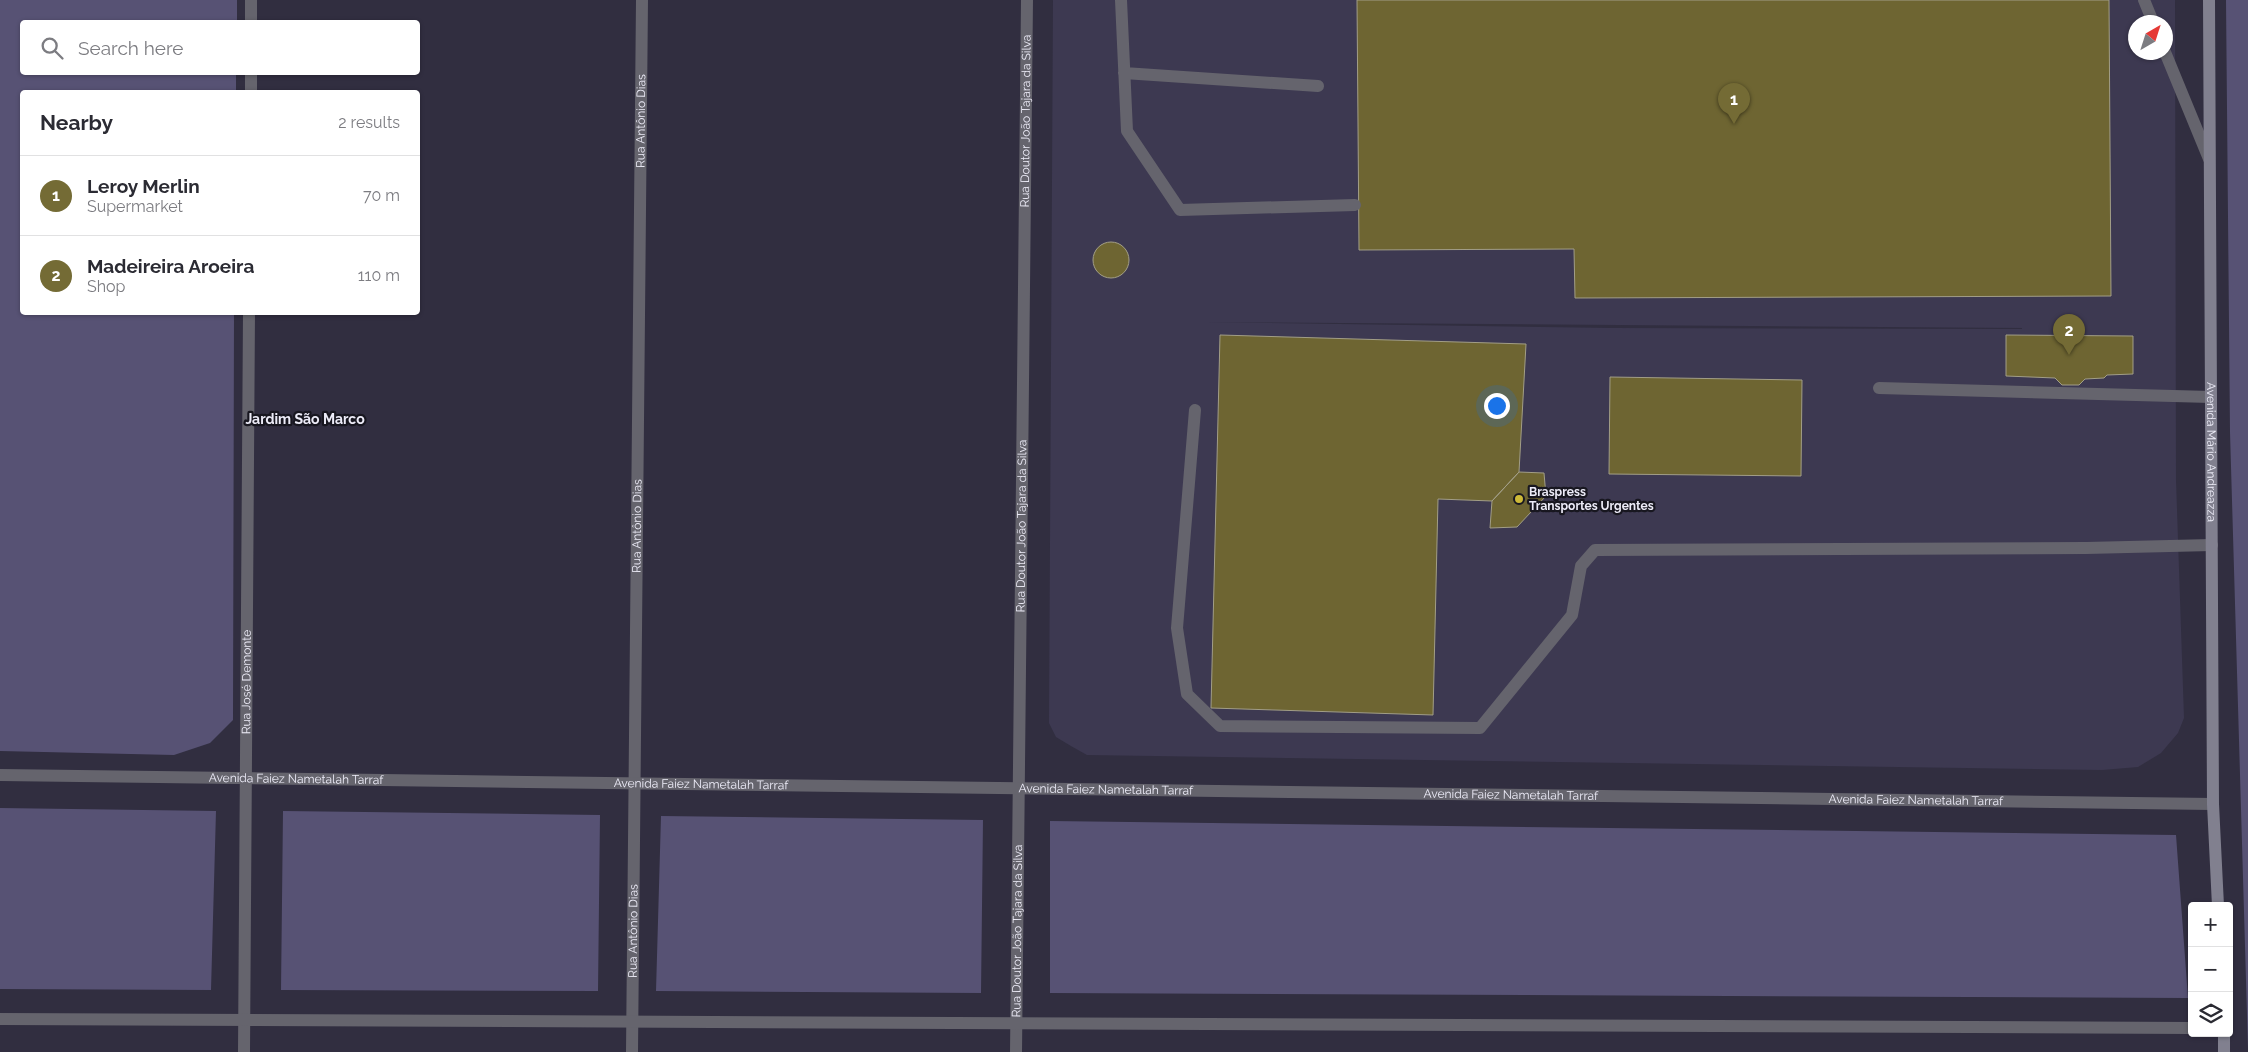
<!DOCTYPE html>
<html lang="en">
<head>
<meta charset="utf-8">
<style>
  :root { --surface:#fff; --page:#f2f2f3; --text:#2b2b33; --muted:#7c7c81; --line:#e1e1e2; --accent:#746b35 }
  body { margin:0; font-family:Raleway,sans-serif; background:var(--page); color:var(--text) }
  .controls { position:absolute; right:15px; bottom:15px; display:grid; overflow:hidden; border-radius:5px; box-shadow:0 1px 4px #0004 }
  .controls button { width:45px; height:45px; display:grid; place-items:center; padding:0; border:0; border-bottom:1px solid var(--line); background:var(--surface); color:var(--text); font:25px sans-serif }
  .compass { position:absolute; left:2128px; top:15px; width:45px; height:45px; border-radius:50%; background:var(--surface); box-shadow:0 1px 4px #0004; rotate:39deg }
  .you { position:absolute; left:1496px; top:405px; width:18px; height:18px; margin:-12px; border:4px solid #fff; border-radius:50%; background:#1a73e8; box-shadow:0 0 0 8px #1a73e833 }
  .badge { display:grid; place-items:center; width:32px; height:32px; border-radius:50%; background:var(--accent); color:#fff; font-size:16px; font-weight:700 }
  .pin { position:absolute; translate:-50% -41px; filter:drop-shadow(0 1px 2px #0008) }
  .pin::after { content:''; position:absolute; top:26px; width:18px; height:15px; background:inherit; clip-path:polygon(0 0,100% 0,50% 100%) }
  .list { margin:0; padding:0; list-style:none }
  h2 { display:flex; justify-content:space-between; align-items:center; height:65px; margin:0; padding:0 20px; font-size:21px }
  h2 small { font-size:16px; font-weight:400; color:var(--muted) }
  .list li { display:grid; grid-template-columns:32px 1fr auto; gap:15px; align-items:center; box-sizing:border-box; height:80px; padding:0 20px; border-top:1px solid var(--line) }
  .list b { display:block; font-size:19px; white-space:nowrap }
  .list p { margin:0; font-size:16px; white-space:nowrap; color:var(--muted) }
  .list em { font-size:16px; font-style:normal; color:var(--muted) }
  .icon { flex:none; width:28px; height:28px; fill:none; stroke:currentColor; stroke-width:2; stroke-linecap:round; stroke-linejoin:round }
  .map { position:relative; flex:none; width:2248px; height:1052px; overflow:hidden }
  .search { position:absolute; background:var(--surface); box-shadow:0 1px 4px #0004; left:20px; top:20px; width:400px; height:55px; display:flex; align-items:center; gap:12px; box-sizing:border-box; padding:0 18px; border-radius:5px; color:var(--muted); font-size:19px }
  .panel { position:absolute; background:var(--surface); box-shadow:0 1px 4px #0004; left:20px; top:90px; width:400px; height:225px; border-radius:5px }
  .map>svg:first-child { display:block }
  .built { fill:#3d3951; fill-rule:evenodd }
  .green { fill:#575274 }
  .building { fill:#6e6532; stroke:#a29e87 }
  .lines { fill:none; stroke-linecap:round; stroke-linejoin:round }
  .service { stroke:#65646d; stroke-width:12 }
  .minor { stroke:#65646d; stroke-width:12 }
  .tertiary { stroke:#65646d; stroke-width:12 }
  .secondary { stroke:#81808f; stroke-width:12 }
  .poi-dot { fill:#cdb938; stroke:#181720; stroke-width:2 }
  .labels { text-anchor:middle; stroke-width:4.5; stroke-linejoin:round; paint-order:stroke }
  .street-label { font-size:12px; fill:#edecf8; stroke:#181720 }
  .poi-label { font-size:12px; font-weight:bold; fill:#edecf8; stroke:#181720; text-anchor:start }
  .neighbourhood-label { font-size:14px; font-weight:bold; fill:#edecf8; stroke:#181720 }
</style>
</head>
<body>
<div class="map">
<svg width="2248" height="1052" viewBox="0 0 2248 1052">
  <rect width="100%" height="100%" fill="#312e40"/>
  <path class="built" d="M1053 0H2175L2176 480 2184 718 2178 733 2161 753 2138 767 2102 770 1087 755 1071 746 1056 737 1049 723ZM2136 22H2166V52H2136ZM1204 322 2022 328V329L1610 328Z"/>
  <path class="green" d="M0 0H237V22H22V72L236 73V92H22V312L234 313 233 720 210 743 174 755 0 751Z
    M2226 0H2248V1049L2230 432Z
    M0 808 216 811 211 990 0 989Z
    M283 811 600 815 598 991 281 990Z
    M661 816 983 820 981 993 656 991Z
    M1050 821 2176 835 2188 998 1050 993Z"/>
  <path class="building" d="M1357 0H2109L2111 296 1575 298 1574 249 1359 250Z
    M1093 260a18 18 0 1 1 36 0a18 18 0 1 1-36 0Z
    M1220 335 1526 344 1519 472 1492 501 1438 499 1433 715 1211 708Z
    M2006 335 2133 336V374L2107 375 2104 378 2085 379 2079 385H2062L2055 378 2006 376Z
    M1610 377 1802 380 1801 476 1609 474Z
    M1519 472 1544 473 1546 496 1517 527 1490 528 1492 501Z"/>
  <g class="lines">
    <path class="service" d="M1121 0 1127 131 1180 210 1355 205
      M2144 0 2153 22
      M2165 52 2209 159
      M1124 73 1318 86
      M1879 388 2211 397
      M1195 410 1177 628 1187 694 1220 726 1480 728 1572 615 1581 566 1595 550 2086 548 2212 545"/>
    <g class="minor">
      <path d="M251 22V0"/>
      <path d="M251 92V72"/>
      <path id="s1" d="M244 1052 249 312"/>
      <path id="s2" d="M632 1052 642 0"/>
      <path id="s3" d="M1016 1052 1027 0"/>
    </g>
    <g class="tertiary">
      <path id="s4" d="M0 775 2213 804"/>
      <path d="M0 1019 2192 1028"/>
    </g>
    <g class="secondary">
      <path id="s5" d="M2209 0 2213 804 2218 906"/>
      <path d="M2224 1033V1052"/>
    </g>
  </g>
  <circle class="poi-dot" cx="1519" cy="499" r="5"/>
  <g class="labels">
    <g class="street-label">
      <text dy="4" stroke="none"><textPath href="#s2" startOffset="931">Rua Antônio Dias</textPath></text>
      <text dy="4" stroke="none"><textPath href="#s3" startOffset="931">Rua Doutor João Tajara da Silva</textPath></text>
      <text dy="4" stroke="none"><textPath href="#s5" startOffset="452">Avenida Mário Andreazza</textPath></text>
      <text dy="4" stroke="none"><textPath href="#s2" startOffset="526">Rua Antônio Dias</textPath></text>
      <text dy="4" stroke="none"><textPath href="#s3" startOffset="526">Rua Doutor João Tajara da Silva</textPath></text>
      <text dy="4" stroke="none"><textPath href="#s1" startOffset="370">Rua José Demonte</textPath></text>
      <text dy="4" stroke="none"><textPath href="#s4" startOffset="296">Avenida Faiez Nametalah Tarraf</textPath></text>
      <text dy="4" stroke="none"><textPath href="#s4" startOffset="701">Avenida Faiez Nametalah Tarraf</textPath></text>
      <text dy="4" stroke="none"><textPath href="#s4" startOffset="1106">Avenida Faiez Nametalah Tarraf</textPath></text>
      <text dy="4" stroke="none"><textPath href="#s4" startOffset="1511">Avenida Faiez Nametalah Tarraf</textPath></text>
      <text dy="4" stroke="none"><textPath href="#s4" startOffset="1916">Avenida Faiez Nametalah Tarraf</textPath></text>
      <text dy="4" stroke="none"><textPath href="#s2" startOffset="121">Rua Antônio Dias</textPath></text>
      <text dy="4" stroke="none"><textPath href="#s3" startOffset="121">Rua Doutor João Tajara da Silva</textPath></text>
    </g>
    <g class="poi-label">
      <text x="1529" y="496">Braspress<tspan x="1529" dy="14">Transportes Urgentes</tspan></text>
    </g>
    <g class="neighbourhood-label">
      <text x="305" y="424">Jardim São Marco</text>
    </g>
  </g>
</svg>
<div class="controls">
<button>+</button>
<button>−</button>
<button><svg class="icon" aria-label="layers" viewBox="0 0 24 24"><path d="M12 4l9 5-9 5-9-5zM3 14l9 5 9-5"/></svg></button>
</div>
<svg class="compass" viewBox="-18 -18 36 36"><path d="M0-13l5 13h-10z" fill="#e53935"/><path d="M0 13l5-13h-10z" fill="#7c7c81"/></svg>
<div class="you"></div>
<div class="pin badge" style="left:1734px;top:124px">1</div>
<div class="pin badge" style="left:2069px;top:355px">2</div>
<div class="search"><svg class="icon" aria-label="search" viewBox="0 0 24 24"><circle cx="10" cy="10" r="6"/><path d="M15 15l6 6"/></svg>Search here</div>
<section class="panel">
<h2>Nearby<small>2 results</small></h2>
<ul class="list">
<li><span class="badge">1</span><div><b>Leroy Merlin</b><p>Supermarket</p></div><em>70 m</em></li>
<li><span class="badge">2</span><div><b>Madeireira Aroeira</b><p>Shop</p></div><em>110 m</em></li>
</ul>
</section>
</div>
</body>
</html>
